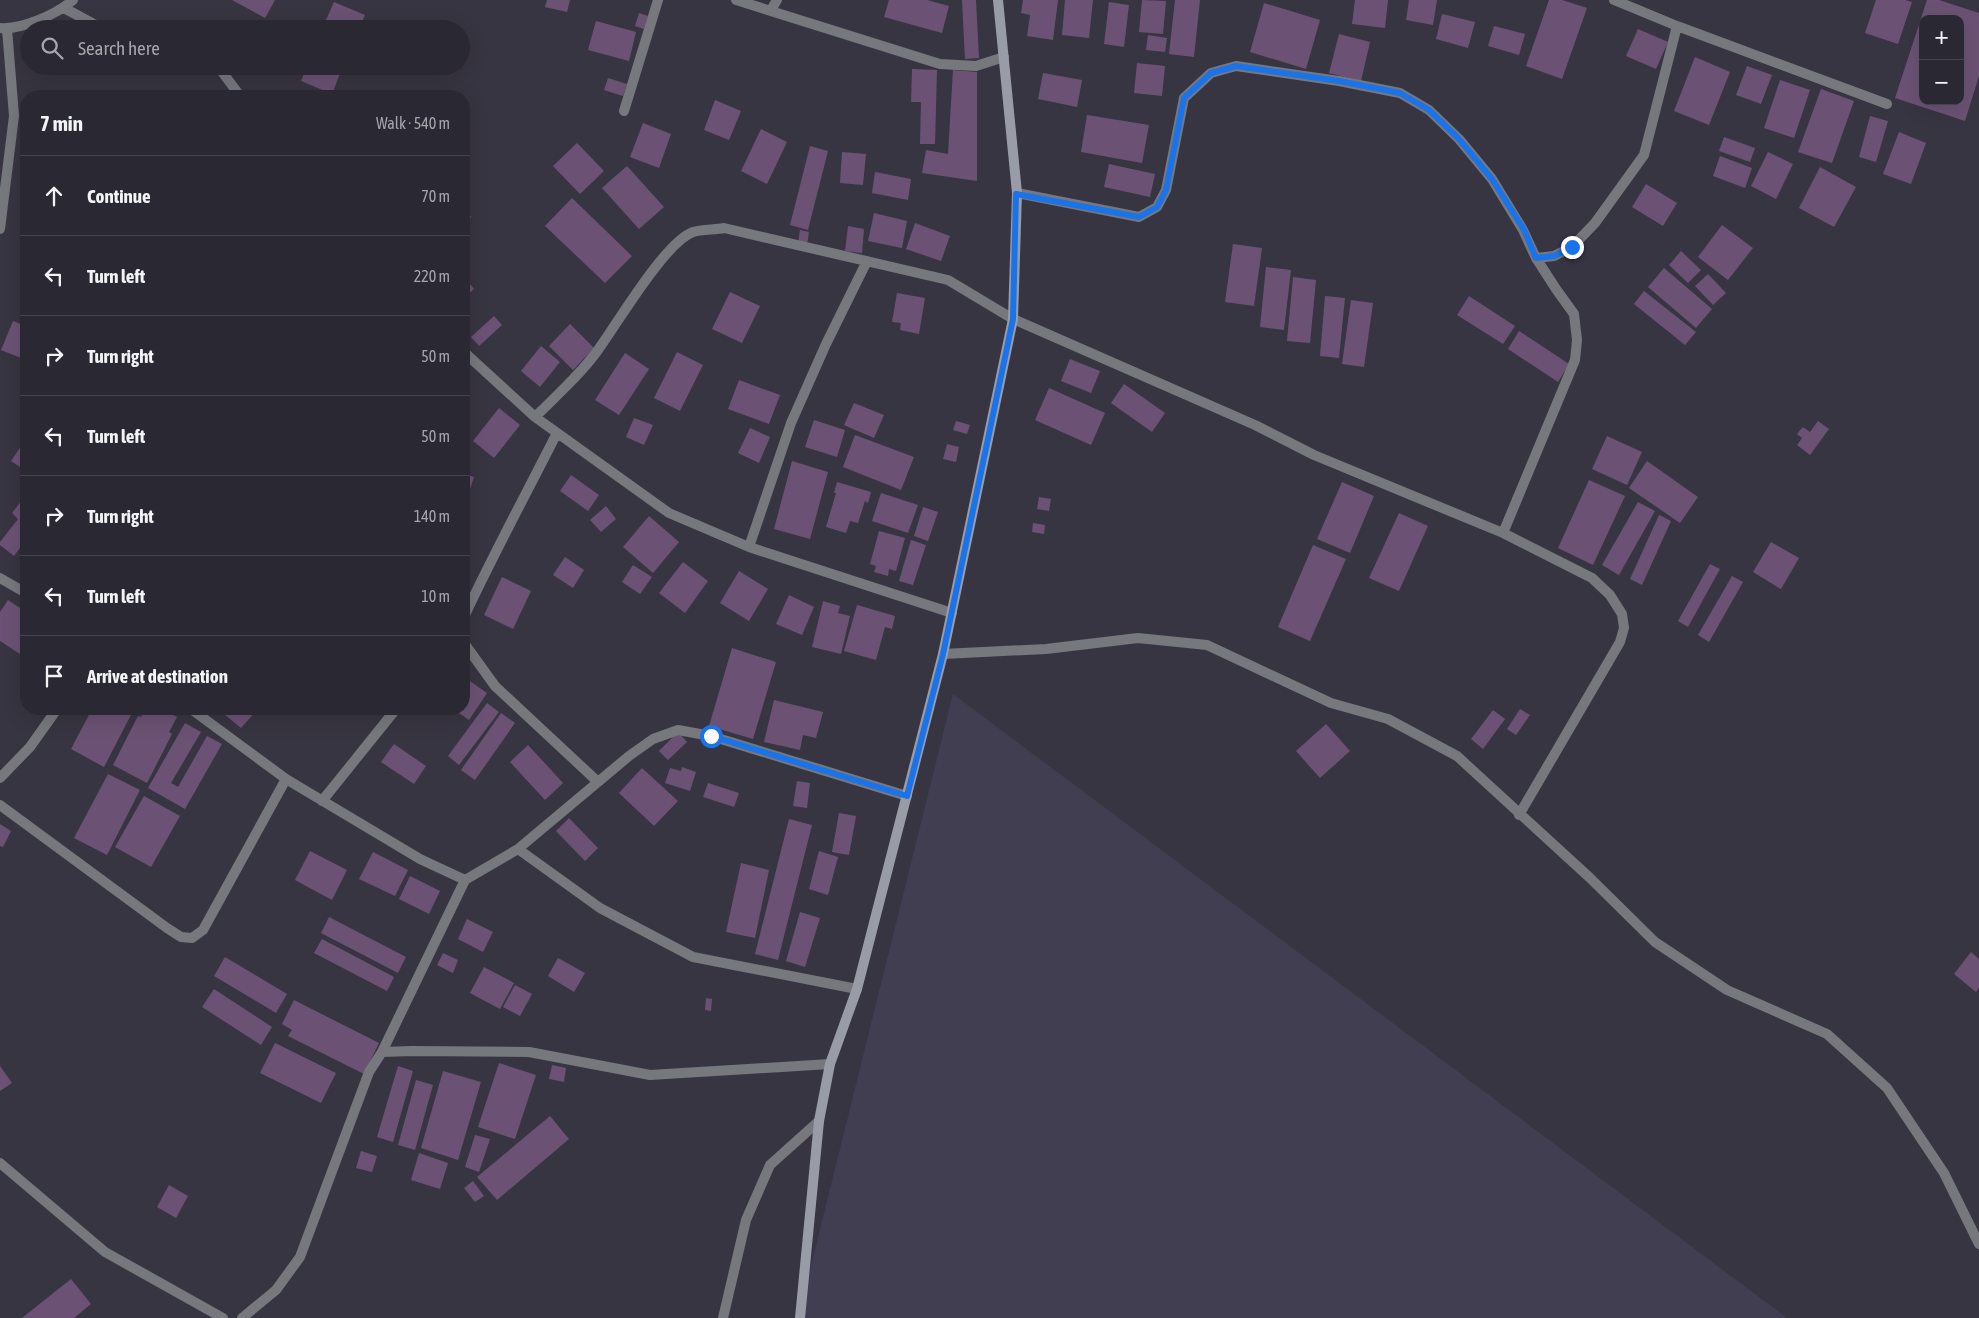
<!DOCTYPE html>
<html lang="en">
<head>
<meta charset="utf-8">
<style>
  :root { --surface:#2a2832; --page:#36343e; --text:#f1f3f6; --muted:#a5a6ac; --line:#46444d }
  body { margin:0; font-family:"Asap Condensed",sans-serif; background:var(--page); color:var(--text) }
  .controls { position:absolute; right:15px; top:15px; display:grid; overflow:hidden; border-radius:10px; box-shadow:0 5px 20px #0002 }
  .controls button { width:45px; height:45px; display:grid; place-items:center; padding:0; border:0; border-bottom:1px solid var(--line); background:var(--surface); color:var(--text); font:25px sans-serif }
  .stop { position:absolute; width:15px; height:15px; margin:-11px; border:4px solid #1a73e8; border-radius:50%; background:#fff }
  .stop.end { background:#1a73e8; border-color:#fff; box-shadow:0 1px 5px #0008 }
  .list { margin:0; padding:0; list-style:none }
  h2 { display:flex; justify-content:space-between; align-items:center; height:65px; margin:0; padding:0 20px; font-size:21px }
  h2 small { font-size:16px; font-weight:400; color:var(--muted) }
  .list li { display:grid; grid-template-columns:32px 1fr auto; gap:15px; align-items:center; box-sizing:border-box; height:80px; padding:0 20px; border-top:1px solid var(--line) }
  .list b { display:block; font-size:19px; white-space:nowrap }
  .list em { font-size:16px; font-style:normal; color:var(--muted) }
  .icon { flex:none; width:28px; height:28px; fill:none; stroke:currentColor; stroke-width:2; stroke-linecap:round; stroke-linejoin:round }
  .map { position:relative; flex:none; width:1979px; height:1318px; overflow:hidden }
  .search { position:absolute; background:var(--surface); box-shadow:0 5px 20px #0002; left:20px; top:20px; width:450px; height:55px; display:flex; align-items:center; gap:12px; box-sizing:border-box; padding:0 18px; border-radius:28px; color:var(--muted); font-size:19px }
  .panel { position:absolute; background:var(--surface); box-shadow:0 5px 20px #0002; left:20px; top:90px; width:450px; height:625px; border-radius:20px }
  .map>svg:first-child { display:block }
  .built { fill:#423e51 }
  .building { fill:#6b5274; fill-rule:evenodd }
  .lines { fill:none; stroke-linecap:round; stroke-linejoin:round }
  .street { stroke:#76787e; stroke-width:10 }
  .secondary { stroke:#999ca6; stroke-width:10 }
  .route { stroke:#1a73e8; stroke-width:6 }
</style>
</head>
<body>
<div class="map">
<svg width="1979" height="1318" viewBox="0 0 1979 1318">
  <rect width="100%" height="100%" fill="#383542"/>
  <path class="built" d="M953 694 1787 1318H798Z"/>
  <path class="building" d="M232 0H275L265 18Z
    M547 0H570L567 12 545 7Z
    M889 0H927L949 6 942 33 884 17Z
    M962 0H976L979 58 965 59Z
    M1023 0H1058L1053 40 1027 36 1030 15 1021 13Z
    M1065 0H1093L1089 38 1062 35Z
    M1142 0 1166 1 1163 34 1139 32Z
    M1175 0H1200L1194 57 1169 54Z
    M1355 0H1388L1385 28 1352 24Z
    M1409 0H1437L1433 25 1406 20Z
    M1549 0H1562L1587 8 1562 79 1526 66Z
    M1876 0H1905L1912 2 1898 44 1865 33Z
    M1927 0H1939L1979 13V76L1965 121 1895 98ZM1923 19H1960V101H1923Z
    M334 2 365 15 359 29H322Z
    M1109 2 1129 5 1124 47 1104 44Z
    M1264 3 1320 20 1306 69 1250 52Z
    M639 13 648 16 644 29 635 26Z
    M1442 14 1475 22 1468 48 1436 39Z
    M596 21 636 32 629 61 588 50Z
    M1494 26 1525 34 1519 55 1488 46Z
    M1638 29 1668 42 1656 69 1626 56Z
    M1339 34 1370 42 1361 81 1329 73Z
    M1148 35 1167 38 1165 52 1146 50Z
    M1695 57 1730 72 1709 125 1674 111Z
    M1137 63 1165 66 1162 96 1134 93Z
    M307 66H343L332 94 301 81Z
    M1747 66 1772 75 1761 104 1736 95Z
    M912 69 937 70 935 144H920L921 102H911Z
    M953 70 977 72V181L922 173 926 150 948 154Z
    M1043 73 1082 80 1077 107 1038 99Z
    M608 78 627 84 623 96 604 90Z
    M1780 80 1810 90 1794 138 1764 128Z
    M1821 89 1854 101 1832 163 1798 152Z
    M715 100 741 111 729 140 704 130Z
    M1087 115 1149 125 1142 163 1081 152Z
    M1870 116 1888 121 1876 162 1859 157Z
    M643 123 671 134 659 168 630 157Z
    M761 129 787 142 767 184 741 171Z
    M1899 132 1926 143 1911 184 1883 174Z
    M1724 137 1755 148 1750 162 1719 151Z
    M577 143 604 171 580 194 553 166Z
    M810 146 828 151 808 230 790 225Z
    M842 152 866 154 863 185 840 183Z
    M1768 152 1793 164 1776 199 1751 186Z
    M1720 156 1752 168 1745 188 1713 176Z
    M1109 164 1155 174 1150 197 1104 187Z
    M627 166 664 207 639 229 602 188Z
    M1820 167 1856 187 1834 227 1799 208Z
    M875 172 911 179 908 200 872 193Z
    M1646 184 1677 203 1663 226 1632 207Z
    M572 198 632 256 605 283 545 226Z
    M464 203 471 217 464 221Z
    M874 213 907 221 902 248 868 241Z
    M915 223 950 236 941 261 906 249Z
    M1722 225 1753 248 1728 280 1698 257Z
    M848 226 864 229 862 253 845 251Z
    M25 229H26V246L22 245Z
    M800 230 809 232 807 245 798 243Z
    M1233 244 1262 248 1254 306 1225 302Z
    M1681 251 1701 270 1688 283 1669 265Z
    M1266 267 1291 270 1284 330 1260 327Z
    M1664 268 1712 309 1696 328 1648 287Z
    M1708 274 1726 293 1713 305 1695 286Z
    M464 277 474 289 464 298Z
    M1293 277 1316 280 1310 343 1287 341Z
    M1644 291 1696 332 1685 345 1634 304Z
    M730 292 760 306 742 343 712 329Z
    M897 293 925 298 919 334 900 330 901 323 892 322Z
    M1325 296 1345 298 1339 358 1320 356Z
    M1469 296 1515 326 1503 344 1457 315Z
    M1351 300 1373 303 1364 367 1342 364Z
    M494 316 502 325 479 346 471 337Z
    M13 321 26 326V360L1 350Z
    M570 324 594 348 573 370 549 346Z
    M1519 331 1569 364 1558 382 1508 349Z
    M541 346 560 362 540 387 521 371Z
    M677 352 703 365 680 411 654 398Z
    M625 353 649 369 619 415 595 400Z
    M1070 359 1100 371 1091 393 1061 381Z
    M739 380 780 395 769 424 728 409Z
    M1124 384 1165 413 1152 432 1111 403Z
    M1049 388 1105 413 1091 445 1035 420Z
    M854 403 884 415 874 438 844 425Z
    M499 408 520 425 494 458 473 441Z
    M634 418 653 425 644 445 626 437Z
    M814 420 845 430 837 457 805 447Z
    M956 421 970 425 967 434 953 430Z
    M1818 421 1829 429 1810 455 1797 445 1802 438 1797 434 1803 427 1810 432Z
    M750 428 770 437 759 463 738 453Z
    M855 435 914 457 901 490 843 467Z
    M1607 436 1642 452 1627 485 1592 469Z
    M26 439V465L23 469 11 461Z
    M947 444 959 447 956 462 943 459Z
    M792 461 828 472 810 539 774 529Z
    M1647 461 1698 497 1680 523 1629 488Z
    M464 474 474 477 464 507Z
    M571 475 599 495 588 511 560 491Z
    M1589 480 1625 496 1593 565 1558 548Z
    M837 482 871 492 868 503 865 501 858 523 850 521 846 533 826 527 836 493H834Z
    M1342 482 1374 496 1350 553 1317 539Z
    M881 493 918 505 908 533 872 521Z
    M26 495V540L14 556 0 545V542L18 519 12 513Z
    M1039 497 1051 499 1049 511 1037 509Z
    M1638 502 1655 511 1619 575 1602 565Z
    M606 506 616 519 601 532 590 520Z
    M923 507 938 512 928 541 914 536Z
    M1399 513 1428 526 1399 591 1369 578Z
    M1659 515 1671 521 1642 585 1630 579Z
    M649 516 679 542 653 573 623 547Z
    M1033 523 1045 525 1044 534 1032 532Z
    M879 531 905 538 896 571 889 569 888 576 874 572 876 566 870 564Z
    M911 540 926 545 913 585 899 581Z
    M1771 542 1799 558 1781 589 1753 572Z
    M1313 545 1346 559 1310 641 1278 627Z
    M565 557 584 570 573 588 553 575Z
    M683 562 708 581 685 613 659 593Z
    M1710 564 1720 569 1688 627 1678 621Z
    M633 565 652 577 640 594 622 582Z
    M739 571 768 589 749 621 720 603Z
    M1732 576 1743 582 1709 642 1698 635Z
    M502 577 531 591 513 629 484 615Z
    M789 595 814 607 802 635 776 624Z
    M8 600 26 612V658L0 641V612Z
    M823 601 840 606 838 613 850 616 841 654 812 647Z
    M857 605 895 616 892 629 885 627 876 660 844 651Z
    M732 648 776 662 753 739 709 726Z
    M464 677 487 693 469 720 453 709H464Z
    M774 700 823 712 816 738 803 735 800 750 764 742Z
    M487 703 499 712 459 765 448 756Z
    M92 709H134L104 767 71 749Z
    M145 709 153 713 155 709H161L177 717 169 732 172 734 147 783 113 765 138 716 141 717Z
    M228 709H258L241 728 224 714Z
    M1520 709 1530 715 1516 735 1507 729Z
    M1493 710 1505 719 1483 749 1471 739Z
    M501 713 515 723 475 780 461 770Z
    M185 723 201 732 171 783 178 787 207 736 222 744 185 809 148 788Z
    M1326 724 1350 751 1320 778 1296 751Z
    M678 732 687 742 668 760 659 751Z
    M394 744 426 766 414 784 381 762Z
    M528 745 563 783 545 800 510 762Z
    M682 767 696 772 690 791 665 783 670 768 681 771Z
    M642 768 678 801 654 826 619 793Z
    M108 774 140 790 107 855 74 838Z
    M797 781 810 783 807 808 793 806Z
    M708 783 739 793 734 807 703 797Z
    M144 796 180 816 151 867 115 847Z
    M839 813 856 816 849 855 832 852Z
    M569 818 598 848 585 861 556 831Z
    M789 819 812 825 778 960 755 954Z
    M0 824 11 831 3 847 0 846Z
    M310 851 347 870 332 900 295 880Z
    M819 851 838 857 828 895 809 889Z
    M373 852 408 870 395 896 359 879Z
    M741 863 769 870 755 938 726 932Z
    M410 876 440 891 429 914 399 899Z
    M800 912 820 918 805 967 786 961Z
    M329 917 406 957 398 973 321 933Z
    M467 919 493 932 483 952 458 939Z
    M322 939 394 977 387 991 314 953Z
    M1971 952 1979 959V988L1976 992 1954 974Z
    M443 953 458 960 453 973 437 965Z
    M225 957 287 994 276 1013 214 976Z
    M558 958 585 973 574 992 548 976Z
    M484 967 514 983 500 1009 470 993Z
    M515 985 532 994 520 1016 503 1007Z
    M214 989 272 1027 261 1045 202 1007Z
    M706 998 712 999 711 1011 705 1010Z
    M294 1000 379 1043 364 1074 288 1036 292 1030 282 1024Z
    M275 1043 336 1073 321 1103 260 1073Z
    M499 1063 536 1075 515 1139 478 1127Z
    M552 1065 566 1068 564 1082 549 1079Z
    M0 1066 12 1083 0 1091Z
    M398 1066 413 1071 393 1142 377 1137Z
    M443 1071 481 1082 458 1160 421 1148Z
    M416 1080 433 1085 415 1150 398 1145Z
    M550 1116 569 1139 497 1200 477 1177Z
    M475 1135 490 1139 479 1172 465 1167Z
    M361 1151 377 1156 372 1172 356 1168Z
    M419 1153 448 1163 440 1189 411 1180Z
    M473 1181 484 1196 475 1202 464 1188Z
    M169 1185 188 1196 176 1218 157 1207Z
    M71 1279 91 1304 74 1318H22Z"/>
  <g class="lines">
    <path class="street" d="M736 0 940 64 976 66 1004 57
      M1614 0 1677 26 1887 104
      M64 8 103 29
      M771 10 777 0
      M0 28C22 30 57 14 73 0
      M213 66 220 69 240 96
      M624 111 658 0
      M1017 193 1139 217 1157 207 1166 190 1184 98 1211 73 1236 66 1339 81 1400 93 1429 110 1459 139 1492 179 1523 230 1536 258 1556 289 1574 314 1577 340 1575 360 1503 533
      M0 229 14 116 7 29
      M1536 258 1554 256 1572 247 1595 223 1644 155 1677 26
      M464 352 535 417 669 513 749 547 952 613
      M535 417C556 396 580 375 598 350 617 324 665 242 693 232 702 229 715 230 724 228L948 280 1013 319 1255 425 1314 455 1503 533 1592 578 1610 595 1622 614 1624 628 1620 642 1519 815
      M749 547 791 423 826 344 867 261
      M0 578 26 593
      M464 617C493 555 526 494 557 433
      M464 643 495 686 598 782
      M943 654 1046 649 1138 638 1207 645 1331 703 1388 719 1457 756 1589 877 1655 942 1727 990 1827 1034 1887 1088 1944 1173 1979 1244
      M191 709 286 779 420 859 465 880
      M0 778 30 747 57 709
      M322 801 396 709
      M0 805 167 928 181 937 192 938 203 930 286 779
      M518 849 629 756 653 739 678 730 711 736 907 796
      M382 1052 412 1051 529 1052 650 1075 830 1064
      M0 1163 105 1252 223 1318
      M242 1318 276 1290 300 1257 369 1072 382 1052 465 880 518 849 600 908 693 957 857 989
      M723 1318 746 1220 770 1165 819 1121"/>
    <path class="secondary" d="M800 1318 819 1121 830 1064 857 989 943 654 1013 319 1017 193 998 0"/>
  </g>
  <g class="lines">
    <path class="route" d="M711 736 907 796 943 654 1013 319 1016 194 1139 217 1157 207 1166 190 1184 98 1211 73 1236 66 1339 81 1400 93 1429 110 1459 139 1492 179 1524 230 1536 258 1554 256 1572 247"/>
  </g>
</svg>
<div class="controls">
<button>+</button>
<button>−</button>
</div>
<div class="stop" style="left:711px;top:736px"></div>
<div class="stop end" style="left:1572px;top:247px"></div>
<div class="search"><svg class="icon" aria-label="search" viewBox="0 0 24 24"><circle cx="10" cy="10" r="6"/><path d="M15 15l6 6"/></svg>Search here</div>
<section class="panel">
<h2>7 min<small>Walk · 540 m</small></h2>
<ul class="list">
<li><svg class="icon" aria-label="ahead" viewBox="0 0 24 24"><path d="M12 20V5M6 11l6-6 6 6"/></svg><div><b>Continue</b></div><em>70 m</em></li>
<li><svg class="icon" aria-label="left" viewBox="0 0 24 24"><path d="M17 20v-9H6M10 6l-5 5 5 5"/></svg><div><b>Turn left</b></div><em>220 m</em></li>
<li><svg class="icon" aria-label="right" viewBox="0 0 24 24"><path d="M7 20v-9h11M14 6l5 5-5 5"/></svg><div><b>Turn right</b></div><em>50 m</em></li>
<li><svg class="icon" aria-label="left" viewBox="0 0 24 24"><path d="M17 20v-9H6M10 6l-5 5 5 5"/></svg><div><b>Turn left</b></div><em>50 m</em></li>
<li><svg class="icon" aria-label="right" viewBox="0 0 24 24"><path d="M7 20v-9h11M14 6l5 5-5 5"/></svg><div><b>Turn right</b></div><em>140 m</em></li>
<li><svg class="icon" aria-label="left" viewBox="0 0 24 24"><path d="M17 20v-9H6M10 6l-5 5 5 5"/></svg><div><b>Turn left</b></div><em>10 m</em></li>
<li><svg class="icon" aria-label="arrive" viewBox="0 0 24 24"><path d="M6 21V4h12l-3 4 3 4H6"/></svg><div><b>Arrive at destination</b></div></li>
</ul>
</section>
</div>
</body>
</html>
